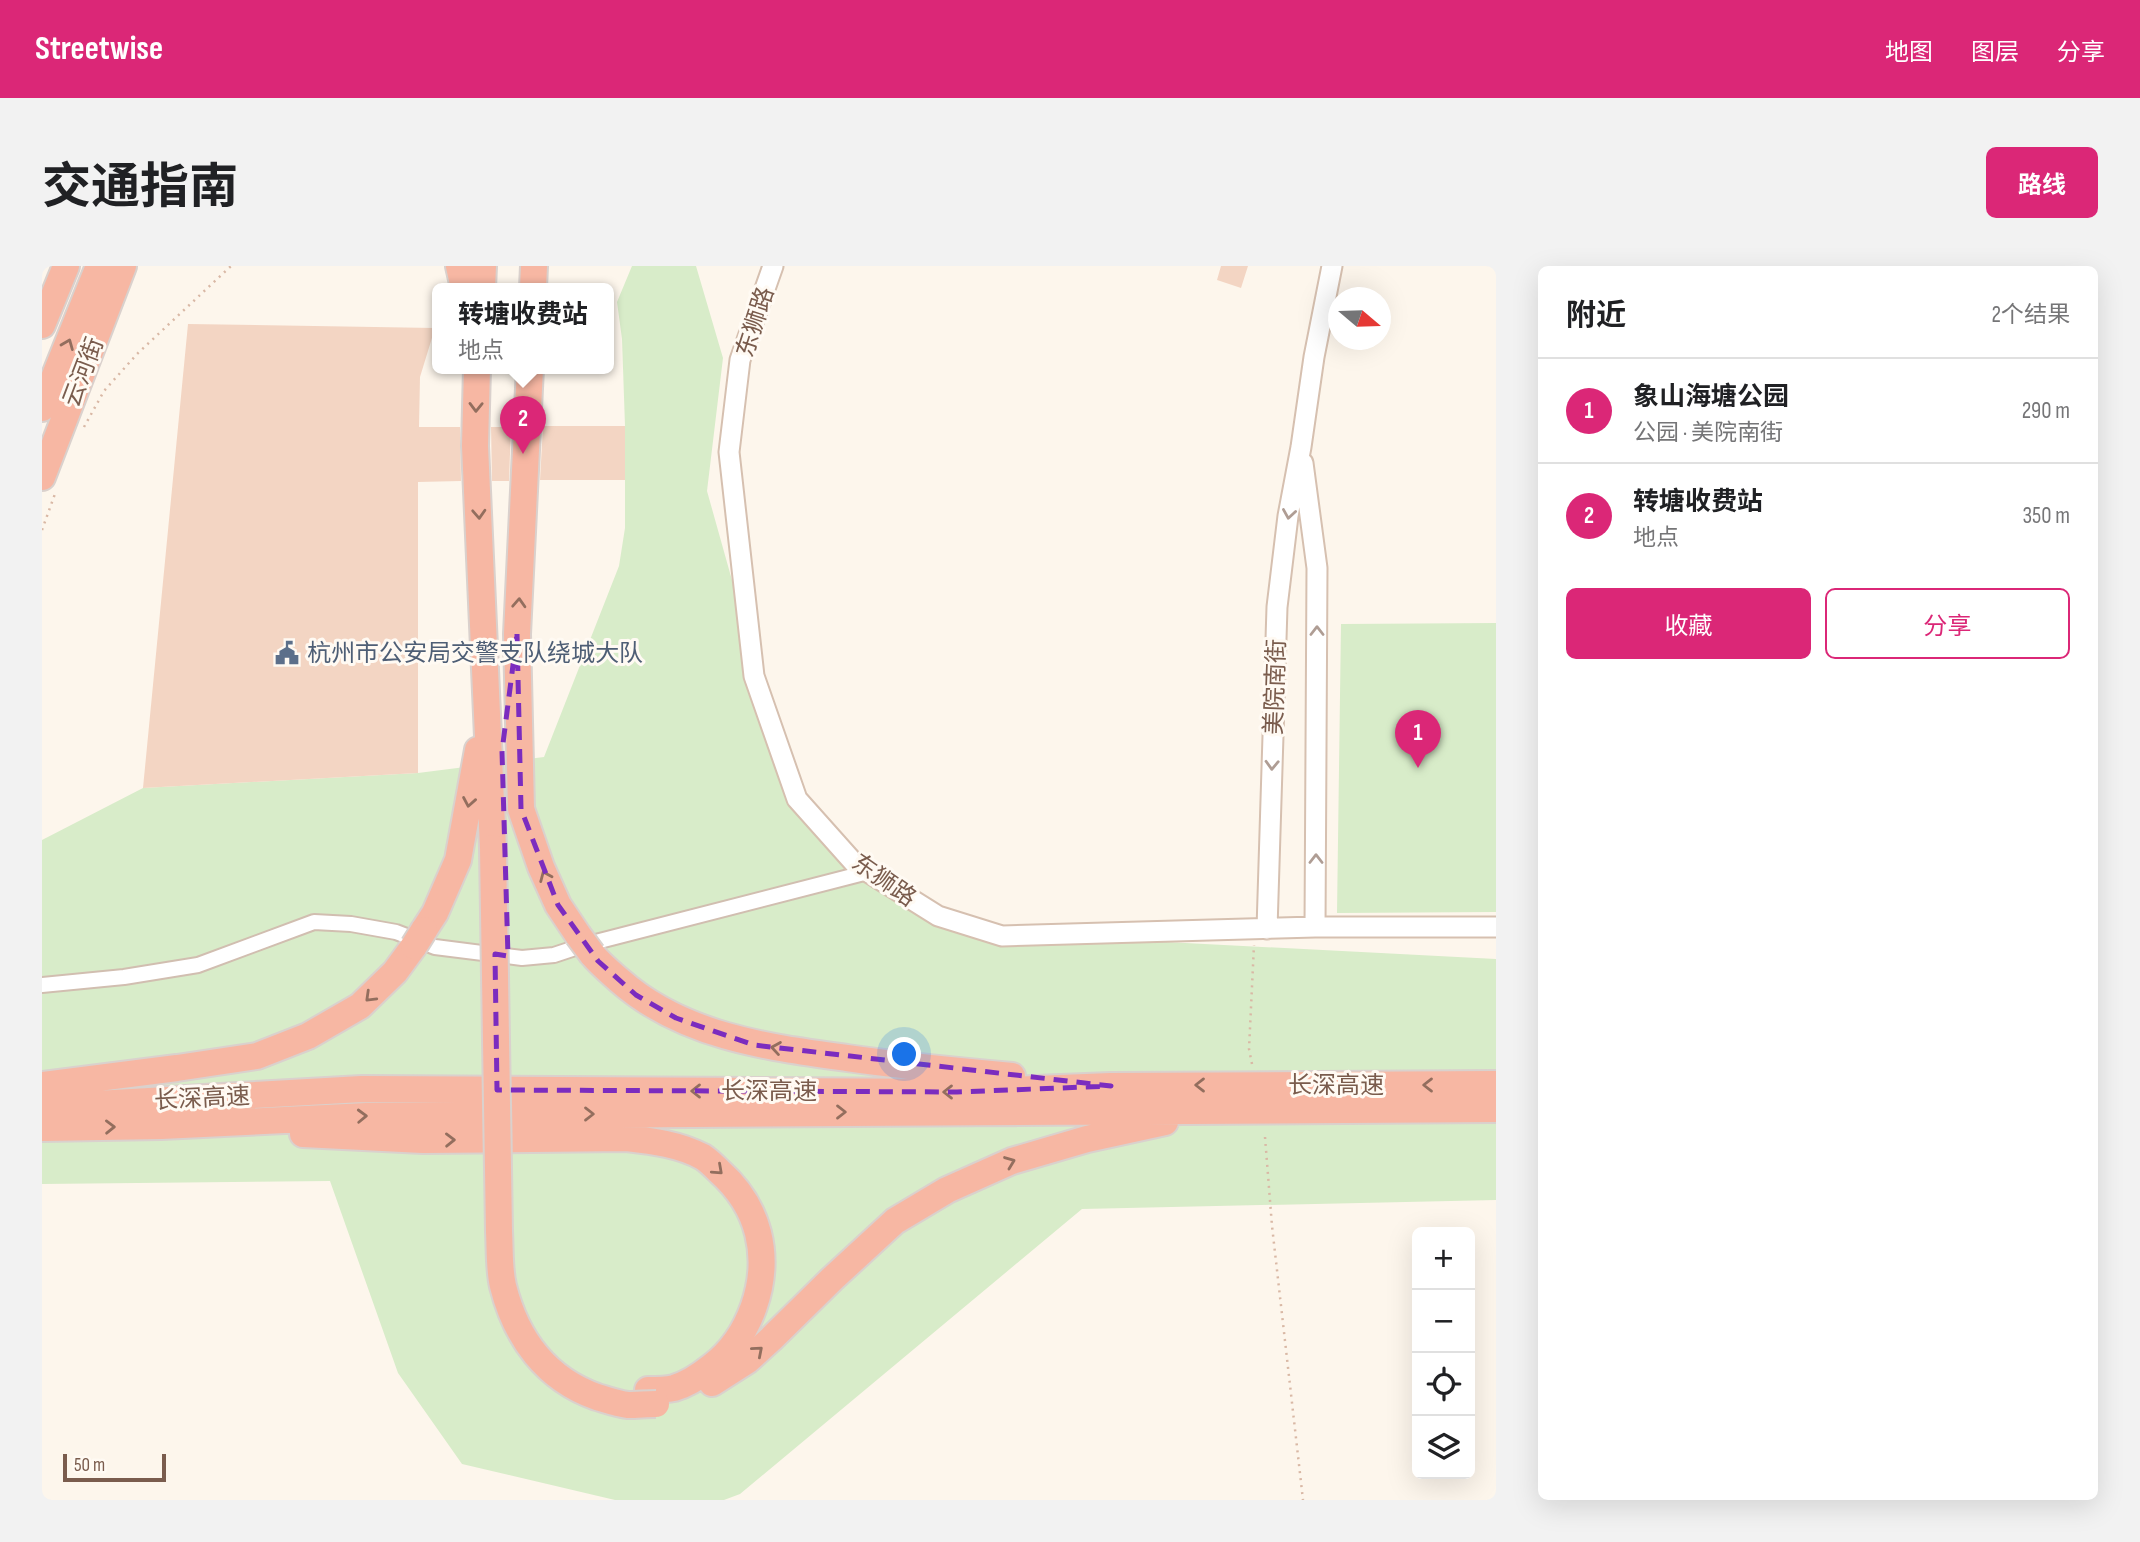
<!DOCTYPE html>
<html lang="zh">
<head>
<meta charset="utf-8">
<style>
  :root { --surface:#fff; --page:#f2f2f2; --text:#202124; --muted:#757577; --line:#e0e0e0; --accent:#db2777 }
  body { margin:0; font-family:"Sofia Sans Condensed","Noto Sans SC",sans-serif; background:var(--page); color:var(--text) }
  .controls { position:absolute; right:21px; bottom:21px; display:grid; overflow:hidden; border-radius:10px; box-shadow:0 7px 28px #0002 }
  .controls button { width:63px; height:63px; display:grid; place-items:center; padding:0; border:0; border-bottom:2px solid var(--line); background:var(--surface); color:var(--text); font:35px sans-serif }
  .compass { position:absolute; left:1286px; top:21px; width:63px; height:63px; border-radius:50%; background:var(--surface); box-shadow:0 7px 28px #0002; rotate:109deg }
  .scale { position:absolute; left:21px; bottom:18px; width:103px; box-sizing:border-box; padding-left:7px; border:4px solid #7a5c4d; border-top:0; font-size:19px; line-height:24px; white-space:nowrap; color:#7a5c4d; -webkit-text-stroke:5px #fffaf3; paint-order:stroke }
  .you { position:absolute; left:863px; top:789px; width:24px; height:24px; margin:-18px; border:5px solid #fff; border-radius:50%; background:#1a73e8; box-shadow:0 0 0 10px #1a73e833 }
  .badge { display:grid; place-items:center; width:46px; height:46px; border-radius:50%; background:var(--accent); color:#fff; font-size:23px; font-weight:700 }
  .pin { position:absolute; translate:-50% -58px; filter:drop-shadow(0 2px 4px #0008) }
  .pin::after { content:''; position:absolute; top:37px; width:24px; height:21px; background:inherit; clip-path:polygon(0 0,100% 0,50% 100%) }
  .popup { position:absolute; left:390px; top:17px; width:182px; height:91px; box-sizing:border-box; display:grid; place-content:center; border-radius:10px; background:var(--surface); filter:drop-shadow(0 2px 5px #0005); font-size:23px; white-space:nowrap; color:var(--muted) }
  .popup b { font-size:26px; color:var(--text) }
  .popup::after { content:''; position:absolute; left:50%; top:100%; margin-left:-14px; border:14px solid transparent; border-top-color:var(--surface) }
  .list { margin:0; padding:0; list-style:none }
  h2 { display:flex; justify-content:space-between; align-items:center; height:91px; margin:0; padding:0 28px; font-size:30px }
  h2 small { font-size:23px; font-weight:400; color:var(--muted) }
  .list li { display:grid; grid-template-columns:46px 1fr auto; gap:21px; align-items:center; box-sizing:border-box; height:105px; padding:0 28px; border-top:2px solid var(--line) }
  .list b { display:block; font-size:26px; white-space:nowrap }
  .list p { margin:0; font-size:23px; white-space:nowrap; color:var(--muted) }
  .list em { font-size:23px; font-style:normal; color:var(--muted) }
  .actions { display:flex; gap:14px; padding:21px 28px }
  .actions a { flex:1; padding:16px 0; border:2px solid var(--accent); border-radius:10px; text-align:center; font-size:24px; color:var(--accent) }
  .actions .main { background:var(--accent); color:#fff }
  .icon { flex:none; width:38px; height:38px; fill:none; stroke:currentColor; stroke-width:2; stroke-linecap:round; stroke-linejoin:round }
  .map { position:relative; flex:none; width:1454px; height:1234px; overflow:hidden; border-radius:10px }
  header { display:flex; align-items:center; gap:42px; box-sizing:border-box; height:98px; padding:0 35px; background:var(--accent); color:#fff }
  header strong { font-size:33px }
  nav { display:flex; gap:38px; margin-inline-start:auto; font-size:24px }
  .intro { display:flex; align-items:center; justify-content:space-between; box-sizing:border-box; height:168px; padding:0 42px }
  h1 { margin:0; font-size:49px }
  .button { padding:18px 32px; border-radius:10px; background:var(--accent); color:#fff; font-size:24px; font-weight:700 }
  main { display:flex; gap:42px; padding:0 42px }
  aside { flex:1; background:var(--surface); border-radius:10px; box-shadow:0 7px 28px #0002 }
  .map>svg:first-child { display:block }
  .green { fill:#d8ecc9 }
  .building { fill:#f3d5c3 }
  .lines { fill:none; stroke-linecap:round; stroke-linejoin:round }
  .street-casing { stroke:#d1beb0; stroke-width:18 }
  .secondary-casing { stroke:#d6c0b0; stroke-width:23 }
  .highway-casing { stroke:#dad1cd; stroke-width:30 }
  .path { stroke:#d9b8a5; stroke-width:2.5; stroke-dasharray:2 5; stroke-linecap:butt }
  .street { stroke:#fff; stroke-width:14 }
  .secondary { stroke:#fff; stroke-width:19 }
  .highway { stroke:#f7b7a3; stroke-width:26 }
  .highway-bridge-casing { stroke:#dad1cd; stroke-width:30; stroke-linecap:butt }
  .highway-bridge { stroke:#f7b7a3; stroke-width:26 }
  .oneway { stroke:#936e5e }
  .oneway2 { stroke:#af9d94 }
  .marked { fill:none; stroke:#7b2cbf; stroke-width:5; stroke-dasharray:14 9; stroke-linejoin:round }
  .labels { text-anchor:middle; stroke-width:6; stroke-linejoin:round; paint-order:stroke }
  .street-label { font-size:24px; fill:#7a5c4d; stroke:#fffaf3 }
  .service-label { font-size:24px; fill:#4e5e75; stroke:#fffaf3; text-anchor:start }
</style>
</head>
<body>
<header>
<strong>Streetwise</strong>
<nav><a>地图</a><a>图层</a><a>分享</a></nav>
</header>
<div class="intro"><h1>交通指南</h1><a class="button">路线</a></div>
<main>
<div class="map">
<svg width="1454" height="1234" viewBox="0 0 1454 1234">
  <rect width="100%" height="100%" fill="#fdf6ec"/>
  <path class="green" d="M590 0H654L681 92 665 225 709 382 755 533 826 606 896 650 989 669 1454 693V934L1040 943 698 1228 682 1234H573L420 1198 356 1107 288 915 0 918V574L101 522 376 507 502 491 577 300 583 262V160L580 73 575 36Z
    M1454 357V646L1295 647 1299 358Z"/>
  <path class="building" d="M1179 0H1206L1199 22 1175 14Z
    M146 58 393 62 378 111 377 161H418L419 215 376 216V507L101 522Z
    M501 160H583V214H498Z
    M449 161H469L467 215H450Z"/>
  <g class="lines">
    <g class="street-casing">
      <path id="street" d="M0 719 82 711 156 699 272 656 309 658 354 666 393 681 480 692 512 689 542 679 826 606"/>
    </g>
    <g class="secondary-casing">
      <path id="secondary" d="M731 0 698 94 687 186 712 410 755 533 813 598 896 650 960 670 1273 661H1454
        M1261 197 1275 302 1273 661
        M1225 663 1235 341 1246 250 1259 181 1272 91 1290 0"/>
    </g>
    <g class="highway-casing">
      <path id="highway" d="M417 0 422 22
        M440 22 441 0
        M491 22 492 0
        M0 59 24 0
        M435 102 433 180 451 582
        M488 102 475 368 479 543 499 601 516 639 536 669
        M0 142 57 0
        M0 211 81 0
        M382 664 393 647 416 594 436 484
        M550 688C558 698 568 706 577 714 640 770 724 781 805 792 860 800 915 805 970 810
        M0 819 135 802 215 790 266 770 318 740 353 706 372 680
        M0 841 320 823 915 826 1069 820 1454 818
        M0 862 119 860 325 850 1454 843
        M261 868 381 874 584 872C610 875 637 878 661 891 667 895 672 900 677 905 695 921 710 943 716 967 728 1015 708 1072 669 1101 659 1109 646 1118 632 1122 624 1124 614 1124 606 1124
        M670 1117 706 1094 729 1073 790 1013 853 955 905 924 970 895 1045 873 1123 856"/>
    </g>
    <path class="path" d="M42 161 62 125 95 88 189 0
      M0 264 14 225
      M1210 798 1207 783 1212 679
      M1223 871 1230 960 1261 1234"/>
    <use href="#street" class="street"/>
    <use href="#secondary" class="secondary"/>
    <use href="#highway" class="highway"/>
    <g class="highway-bridge-casing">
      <path id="highway-bridge" d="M451 582 457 966C458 983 457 1003 461 1020 474 1072 504 1113 555 1131 565 1134 576 1138 586 1139 595 1139 605 1138 614 1138
        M536 669 550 688
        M372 680 382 664"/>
    </g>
    <use href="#highway-bridge" class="highway-bridge"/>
  </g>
  <defs><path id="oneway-chevron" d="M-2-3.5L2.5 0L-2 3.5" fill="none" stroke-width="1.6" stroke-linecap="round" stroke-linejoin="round" transform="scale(1.75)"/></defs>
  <g class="oneway">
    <use href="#oneway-chevron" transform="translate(26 78) rotate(-68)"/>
    <use href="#oneway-chevron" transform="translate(434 141) rotate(91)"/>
    <use href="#oneway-chevron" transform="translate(437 248) rotate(87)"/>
    <use href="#oneway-chevron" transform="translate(477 337) rotate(-87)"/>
    <use href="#oneway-chevron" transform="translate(427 536) rotate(100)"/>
    <use href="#oneway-chevron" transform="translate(503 610) rotate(-113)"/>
    <use href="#oneway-chevron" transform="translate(328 731) rotate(136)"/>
    <use href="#oneway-chevron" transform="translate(734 782) rotate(-171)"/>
    <use href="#oneway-chevron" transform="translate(1158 819) rotate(180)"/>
    <use href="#oneway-chevron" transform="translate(1386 819) rotate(180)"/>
    <use href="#oneway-chevron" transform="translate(654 825) rotate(-180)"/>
    <use href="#oneway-chevron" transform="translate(906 826) rotate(180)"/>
    <use href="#oneway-chevron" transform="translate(799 846)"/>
    <use href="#oneway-chevron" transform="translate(547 848)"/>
    <use href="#oneway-chevron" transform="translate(320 850) rotate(-2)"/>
    <use href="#oneway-chevron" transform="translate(68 861) rotate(-1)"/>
    <use href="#oneway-chevron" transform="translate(408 874) rotate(-1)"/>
    <use href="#oneway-chevron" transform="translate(968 896) rotate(-21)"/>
    <use href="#oneway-chevron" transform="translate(676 904) rotate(42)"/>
    <use href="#oneway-chevron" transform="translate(716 1085) rotate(-41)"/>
  </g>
  <g class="oneway2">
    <use href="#oneway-chevron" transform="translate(1247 248) rotate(99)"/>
    <use href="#oneway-chevron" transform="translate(1275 365) rotate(-90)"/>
    <use href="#oneway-chevron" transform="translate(1230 499) rotate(92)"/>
    <use href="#oneway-chevron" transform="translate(1274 593) rotate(-90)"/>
  </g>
  <path class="marked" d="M475 368 479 543 516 639 556 695 594 729 634 752 712 779 1069 820 915 826 455 824 453 688 466 690 460 485Z"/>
  <defs>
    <g id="civic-bare" transform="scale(1.89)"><path d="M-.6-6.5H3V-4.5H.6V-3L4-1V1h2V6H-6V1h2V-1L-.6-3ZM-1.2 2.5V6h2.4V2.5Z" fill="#5c6f8a" stroke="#fffaf3" stroke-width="2.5" paint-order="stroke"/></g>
  </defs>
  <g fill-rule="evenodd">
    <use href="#civic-bare" x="245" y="387"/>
  </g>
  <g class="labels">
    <g class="street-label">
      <text transform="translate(713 56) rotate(-72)" y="8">东狮路</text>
      <text transform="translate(41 106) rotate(-69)" y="8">云河街</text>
      <text transform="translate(1233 421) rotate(-88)" y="8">美院南街</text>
      <text transform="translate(842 614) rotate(35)" y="8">东狮路</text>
      <text x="1294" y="827">长深高速</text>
      <text x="727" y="833">长深高速</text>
      <text transform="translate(160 832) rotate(-3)" y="8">长深高速</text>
    </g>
    <g class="service-label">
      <text x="265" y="395">杭州市公安局交警支队绕城大队</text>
    </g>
  </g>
</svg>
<div class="controls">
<button>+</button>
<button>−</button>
<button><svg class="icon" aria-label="locate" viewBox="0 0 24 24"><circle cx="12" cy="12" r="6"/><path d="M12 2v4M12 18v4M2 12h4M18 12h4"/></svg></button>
<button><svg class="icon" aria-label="layers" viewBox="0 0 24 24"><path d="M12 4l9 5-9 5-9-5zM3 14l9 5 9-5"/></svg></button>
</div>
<svg class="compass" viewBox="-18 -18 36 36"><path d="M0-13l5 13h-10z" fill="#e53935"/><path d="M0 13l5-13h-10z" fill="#757577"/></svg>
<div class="scale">50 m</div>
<div class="you"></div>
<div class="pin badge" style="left:1376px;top:502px">1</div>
<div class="pin badge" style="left:481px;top:188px">2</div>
<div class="popup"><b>转塘收费站</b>地点</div>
</div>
<aside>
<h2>附近<small>2个结果</small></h2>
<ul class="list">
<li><span class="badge">1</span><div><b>象山海塘公园</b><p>公园 · 美院南街</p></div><em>290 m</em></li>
<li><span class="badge">2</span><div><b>转塘收费站</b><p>地点</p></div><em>350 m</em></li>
</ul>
<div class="actions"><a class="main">收藏</a><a>分享</a></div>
</aside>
</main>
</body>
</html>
